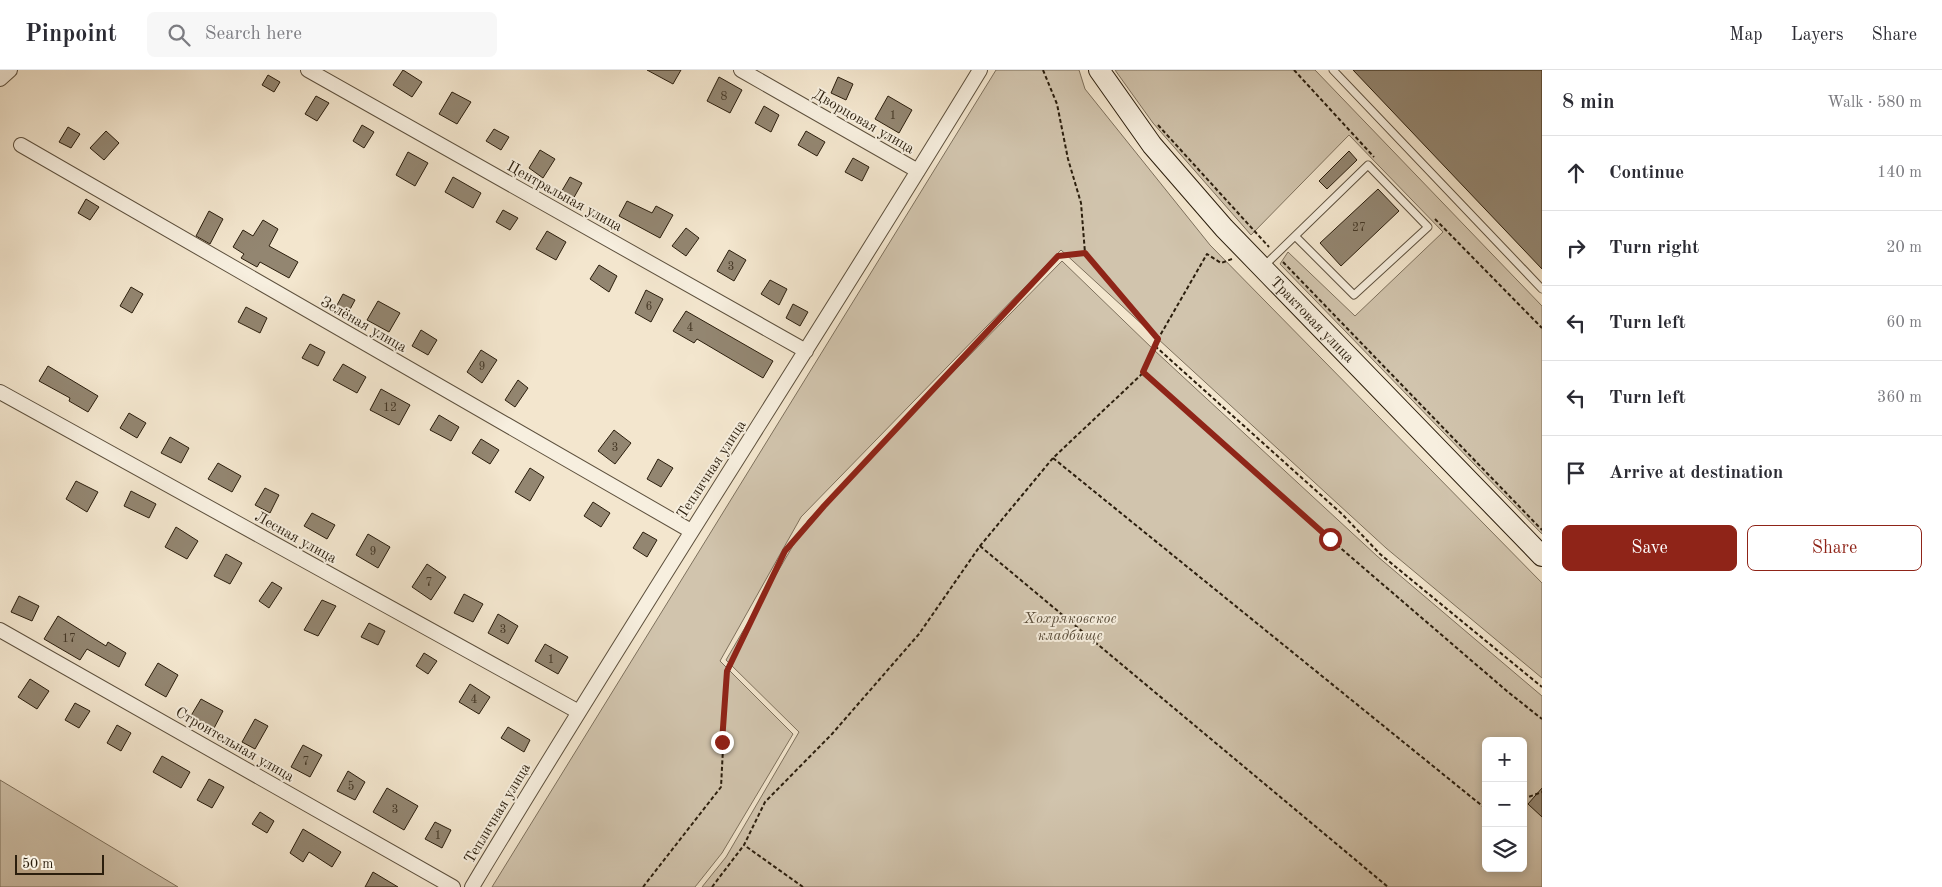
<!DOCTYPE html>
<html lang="en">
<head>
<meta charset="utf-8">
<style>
  :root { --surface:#fff; --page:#f7f7f7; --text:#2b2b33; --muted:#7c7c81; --line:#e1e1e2; --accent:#8f2418 }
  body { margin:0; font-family:"Old Standard TT",serif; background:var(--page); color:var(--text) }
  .controls { position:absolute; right:15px; bottom:15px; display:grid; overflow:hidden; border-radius:8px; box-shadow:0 2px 8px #0003 }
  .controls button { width:45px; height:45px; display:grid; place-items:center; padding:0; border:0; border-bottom:1px solid var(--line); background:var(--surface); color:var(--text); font:25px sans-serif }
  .scale { position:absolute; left:15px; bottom:12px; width:89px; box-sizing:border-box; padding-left:5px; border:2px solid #2b1e0d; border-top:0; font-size:14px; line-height:18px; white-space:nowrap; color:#2b1e0d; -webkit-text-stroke:4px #f7efdf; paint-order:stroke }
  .stop { position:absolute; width:15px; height:15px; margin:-11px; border:4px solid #8f2418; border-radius:50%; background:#fff }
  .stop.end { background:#8f2418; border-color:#fff; box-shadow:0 1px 5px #0008 }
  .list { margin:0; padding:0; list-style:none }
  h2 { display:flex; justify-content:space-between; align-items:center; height:65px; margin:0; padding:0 20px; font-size:21px }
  h2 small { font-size:16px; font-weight:400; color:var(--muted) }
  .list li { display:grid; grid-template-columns:32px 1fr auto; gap:15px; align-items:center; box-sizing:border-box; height:75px; padding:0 20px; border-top:1px solid var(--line) }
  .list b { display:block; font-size:19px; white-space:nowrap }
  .list em { font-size:16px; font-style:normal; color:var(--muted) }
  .actions { display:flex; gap:10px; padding:15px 20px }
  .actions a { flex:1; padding:11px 0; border:1px solid var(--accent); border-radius:8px; text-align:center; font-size:18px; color:var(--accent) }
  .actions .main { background:var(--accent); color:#fff }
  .icon { flex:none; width:28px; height:28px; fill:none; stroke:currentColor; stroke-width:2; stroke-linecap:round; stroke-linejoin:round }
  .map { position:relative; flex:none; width:1542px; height:817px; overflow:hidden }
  header { display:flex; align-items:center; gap:30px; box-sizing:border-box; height:70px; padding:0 25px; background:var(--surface); border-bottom:1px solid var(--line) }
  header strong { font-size:24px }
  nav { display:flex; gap:28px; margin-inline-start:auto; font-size:18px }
  .search { width:350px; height:45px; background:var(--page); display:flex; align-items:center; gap:12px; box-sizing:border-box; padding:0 18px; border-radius:8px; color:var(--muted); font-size:19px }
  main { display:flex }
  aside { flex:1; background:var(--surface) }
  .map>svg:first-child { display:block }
  .green { fill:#d1c4ad; stroke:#7e715d; fill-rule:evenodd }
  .building { fill:#938671; stroke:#2b1e0d }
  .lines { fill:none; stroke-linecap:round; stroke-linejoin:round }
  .lane-casing { stroke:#5d503d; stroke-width:9 }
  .street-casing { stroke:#5d503d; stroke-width:16 }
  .secondary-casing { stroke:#2b1e0d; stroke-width:22 }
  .path { stroke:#2b1e0d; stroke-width:2; stroke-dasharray:4 2.5; stroke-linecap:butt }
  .lane { stroke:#f7efdf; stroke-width:7 }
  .street { stroke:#f7efdf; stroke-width:14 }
  .secondary { stroke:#f7efdf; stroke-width:20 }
  .route { stroke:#8f2418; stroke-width:6 }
  .labels { text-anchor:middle; stroke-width:4; stroke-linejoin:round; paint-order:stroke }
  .number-label { font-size:12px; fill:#453826 }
  .street-label { font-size:15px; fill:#2b1e0d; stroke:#f7efdf }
  .park-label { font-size:15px; font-style:italic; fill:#5d503d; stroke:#f7efdf }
</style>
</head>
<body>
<header>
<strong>Pinpoint</strong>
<div class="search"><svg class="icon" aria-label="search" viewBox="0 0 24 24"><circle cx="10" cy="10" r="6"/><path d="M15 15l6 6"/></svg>Search here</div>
<nav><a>Map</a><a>Layers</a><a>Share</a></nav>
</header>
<main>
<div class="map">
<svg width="1542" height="817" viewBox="0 0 1542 817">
  <rect width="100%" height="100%" fill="#f3e6ce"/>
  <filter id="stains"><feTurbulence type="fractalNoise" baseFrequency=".004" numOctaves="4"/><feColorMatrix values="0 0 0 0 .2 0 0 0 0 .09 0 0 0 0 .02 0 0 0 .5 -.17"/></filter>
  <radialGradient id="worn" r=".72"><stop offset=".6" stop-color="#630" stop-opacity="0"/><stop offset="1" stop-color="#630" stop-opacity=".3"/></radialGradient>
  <path class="green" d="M996 0H1079L1085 19 1210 175 1542 513V608L1386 478 1061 180 801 447 720 591 793 664 722 783 695 817H492Z
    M1115 0H1315L1542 236V464L1280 194 1288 182 1355 246 1443 162 1349 65 1251 165 1153 53Z
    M1062 191 1154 280 1377 486 1542 626V817H702L726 787 799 662 726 590 808 450ZM1486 671H1523V798H1486Z
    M0 710 178 817H0Z"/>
  <path class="building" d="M403 0 422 12 412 27 393 15Z
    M647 0H681L673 14Z
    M1353 0H1542V199Z
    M268 5 280 12 274 22 262 15Z
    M719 7 742 20 730 43 707 31Z
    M838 7 853 14 846 30 831 23Z
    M452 22 471 32 457 54 439 44Z
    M316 26 329 33 317 51 305 44Z
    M888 26 912 40 899 63 875 49Z
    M764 36 779 45 771 62 755 53Z
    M362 55 374 62 364 78 353 71Z
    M68 57 80 64 71 78 59 72Z
    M494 59 509 67 501 80 486 71Z
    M106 61 119 73 104 90 90 78Z
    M806 61 825 72 817 86 798 75Z
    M540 80 555 89 543 108 529 98Z
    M1349 81 1357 90 1327 119 1319 111Z
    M408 82 428 93 415 116 396 105Z
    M853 88 869 97 862 111 845 102Z
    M453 107 481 123 473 138 445 122Z
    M570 107 582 113 572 131 560 124Z
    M1378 119 1399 141 1341 196 1320 173Z
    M86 129 99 137 90 150 78 143Z
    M627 131 652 143 656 136 673 145 660 168 619 146Z
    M503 140 518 148 510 160 496 152Z
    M209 141 223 149 210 174 196 166Z
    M263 150 278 159 269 176 298 192 289 208 260 192 257 197 241 188 244 184 233 177 243 160 253 166Z
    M686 158 699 168 686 186 672 176Z
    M547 161 566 172 556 190 536 179Z
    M729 180 746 190 734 211 717 201Z
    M599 195 617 206 609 222 590 209Z
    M770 210 787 219 779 235 761 224Z
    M131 217 143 224 132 243 120 236Z
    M646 220 663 229 651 252 635 243Z
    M343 224 355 230 348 243 336 237Z
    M378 231 400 243 389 262 367 250Z
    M793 234 808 242 800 256 786 248Z
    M246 237 267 248 260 263 238 252Z
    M686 241 773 291 763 308 697 269 694 273 673 261Z
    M421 260 437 270 428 285 412 276Z
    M310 274 325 282 318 296 302 288Z
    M481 280 497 290 482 313 467 302Z
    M343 294 366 307 357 323 333 310Z
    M48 296 98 326 88 342 69 331 70 328 39 311Z
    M518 310 528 318 515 337 505 330Z
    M381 319 410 335 399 355 370 340Z
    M129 343 146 353 137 368 120 358Z
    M439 345 459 357 451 371 430 360Z
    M614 360 631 373 615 394 598 381Z
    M170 367 189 378 181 393 161 383Z
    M481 369 499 380 490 394 472 383Z
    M658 389 673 398 661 417 647 409Z
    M218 393 241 406 232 422 208 409Z
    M530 398 544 407 530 431 515 422Z
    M76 411 98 422 87 442 66 429Z
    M265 418 279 425 270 443 255 435Z
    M131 421 156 434 149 448 124 436Z
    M593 432 610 443 601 457 584 446Z
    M312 443 335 455 327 469 304 456Z
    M176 457 198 471 187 489 165 477Z
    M643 462 657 470 647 487 633 478Z
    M368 464 390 477 378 498 356 485Z
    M226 484 242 493 230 514 214 506Z
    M427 494 446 507 431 530 412 517Z
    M272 512 282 518 269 538 259 531Z
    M464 524 483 534 473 552 454 543Z
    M19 526 39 536 32 551 11 542Z
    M322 530 336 536 318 566 304 560Z
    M498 544 518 556 508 574 488 563Z
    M58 546 106 576 108 572 126 583 119 597 87 579 80 590 44 569Z
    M369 553 385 561 378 575 361 567Z
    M545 574 568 587 558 604 535 591Z
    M424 583 437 591 428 604 416 596Z
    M158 593 178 605 166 627 145 615Z
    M30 609 49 621 37 639 18 627Z
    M470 614 490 627 479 644 459 632Z
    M201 629 223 641 212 662 189 649Z
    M75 633 90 641 79 658 65 650Z
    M255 649 268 656 255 679 242 672Z
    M117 655 131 663 121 681 107 673Z
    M508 657 530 670 524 682 501 668Z
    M303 675 322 685 310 707 291 697Z
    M162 686 190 702 181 718 153 702Z
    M348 701 365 712 355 730 337 721Z
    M209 709 224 717 212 738 197 730Z
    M387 718 418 736 404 760 373 742Z
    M1542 718V747L1528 734Z
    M260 742 274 751 267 763 252 754Z
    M435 752 451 760 442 778 425 769Z
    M303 759 341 782 332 797 309 782 303 792 290 783Z
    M373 802 398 817H365Z"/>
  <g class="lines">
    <g class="lane-casing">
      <path id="lane" d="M1333 0 1542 219
        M1263 197 1368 95 1428 157 1354 225 1295 166"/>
    </g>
    <g class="street-casing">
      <path id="street" d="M308 0 806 281
        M741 0 918 101
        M0 9 10 0
        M21 75 691 461
        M0 322 577 641
        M0 560 453 817
        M472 817C637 542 813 274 980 0"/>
    </g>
    <g class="secondary-casing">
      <g id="secondary">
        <path id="s1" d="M1099 0 1152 75 1224 158 1542 486"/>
      </g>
    </g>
    <path class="path" d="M1043 0 1057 34 1068 89 1081 133 1085 183 1158 269
      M1294 0 1374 87
      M1158 55 1269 177
      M1435 149 1542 258
      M1232 189 1221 193 1207 184 1158 269 1143 303 1330 469 1508 622 1542 649
      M1283 192 1542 460
      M1155 276 1342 444 1380 484 1542 617
      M1053 388 1486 739
      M980 476 1388 817
      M1523 729 1542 722
      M643 817 721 717 727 601 785 481 824 436 1059 186 1085 183
      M712 817 744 775
      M803 817 744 775 765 732 832 664 919 564 980 476 1053 388 1143 303"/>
    <use href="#lane" class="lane"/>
    <use href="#street" class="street"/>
    <use href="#secondary" class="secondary"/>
  </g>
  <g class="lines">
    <path class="route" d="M722 672 727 601 785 481 824 436 1058 186 1085 183 1158 269 1143 302 1330 469"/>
  </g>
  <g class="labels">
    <g class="number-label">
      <text x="724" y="30">8</text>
      <text x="893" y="49">1</text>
      <text x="1359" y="161">27</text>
      <text x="731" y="200">3</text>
      <text x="649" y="240">6</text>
      <text x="690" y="261">4</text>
      <text x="482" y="300">9</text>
      <text x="390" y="341">12</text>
      <text x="615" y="381">3</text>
      <text x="373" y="485">9</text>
      <text x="429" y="516">7</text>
      <text x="503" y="563">3</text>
      <text x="69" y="572">17</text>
      <text x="551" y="593">1</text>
      <text x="474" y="633">4</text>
      <text x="306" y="695">7</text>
      <text x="351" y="720">5</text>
      <text x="395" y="743">3</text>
      <text x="438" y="769">1</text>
    </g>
    <g class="street-label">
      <text transform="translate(864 51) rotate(30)" y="5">Дворцовая улица</text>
      <text transform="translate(565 126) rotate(29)" y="5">Центральная улица</text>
      <text dy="5" stroke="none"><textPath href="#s1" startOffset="329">Трактовая улица</textPath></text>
      <text transform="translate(364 254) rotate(30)" y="5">Зелёная улица</text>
      <text transform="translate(711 399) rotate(-57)" y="5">Тепличная улица</text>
      <text transform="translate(296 467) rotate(29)" y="5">Лесная улица</text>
      <text transform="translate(235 674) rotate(30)" y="5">Строительная улица</text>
      <text transform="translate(497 743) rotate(-59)" y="5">Тепличная улица</text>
    </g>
    <g class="park-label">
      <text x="1070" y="553">Хохряковское<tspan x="1070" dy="17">кладбище</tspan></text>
    </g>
  </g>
  <rect width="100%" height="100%" filter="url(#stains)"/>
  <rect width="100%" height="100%" fill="url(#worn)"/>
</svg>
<div class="controls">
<button>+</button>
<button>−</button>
<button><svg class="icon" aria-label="layers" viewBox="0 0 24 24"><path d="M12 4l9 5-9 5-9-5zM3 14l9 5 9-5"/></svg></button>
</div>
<div class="scale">50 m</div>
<div class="stop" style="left:1330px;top:469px"></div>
<div class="stop end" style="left:722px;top:672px"></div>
</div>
<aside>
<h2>8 min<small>Walk · 580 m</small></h2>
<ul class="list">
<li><svg class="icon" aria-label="ahead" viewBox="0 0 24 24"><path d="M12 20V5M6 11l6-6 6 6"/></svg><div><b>Continue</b></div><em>140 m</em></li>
<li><svg class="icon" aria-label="right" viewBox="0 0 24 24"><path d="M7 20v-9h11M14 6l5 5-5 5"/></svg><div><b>Turn right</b></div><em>20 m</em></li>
<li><svg class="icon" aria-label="left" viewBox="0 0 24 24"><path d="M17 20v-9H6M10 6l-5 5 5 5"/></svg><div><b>Turn left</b></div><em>60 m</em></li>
<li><svg class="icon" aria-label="left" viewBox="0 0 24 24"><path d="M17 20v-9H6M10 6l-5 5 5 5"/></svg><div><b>Turn left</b></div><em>360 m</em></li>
<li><svg class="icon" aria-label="arrive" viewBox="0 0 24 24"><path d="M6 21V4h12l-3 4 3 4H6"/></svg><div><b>Arrive at destination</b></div></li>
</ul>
<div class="actions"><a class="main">Save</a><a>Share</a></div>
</aside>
</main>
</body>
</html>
